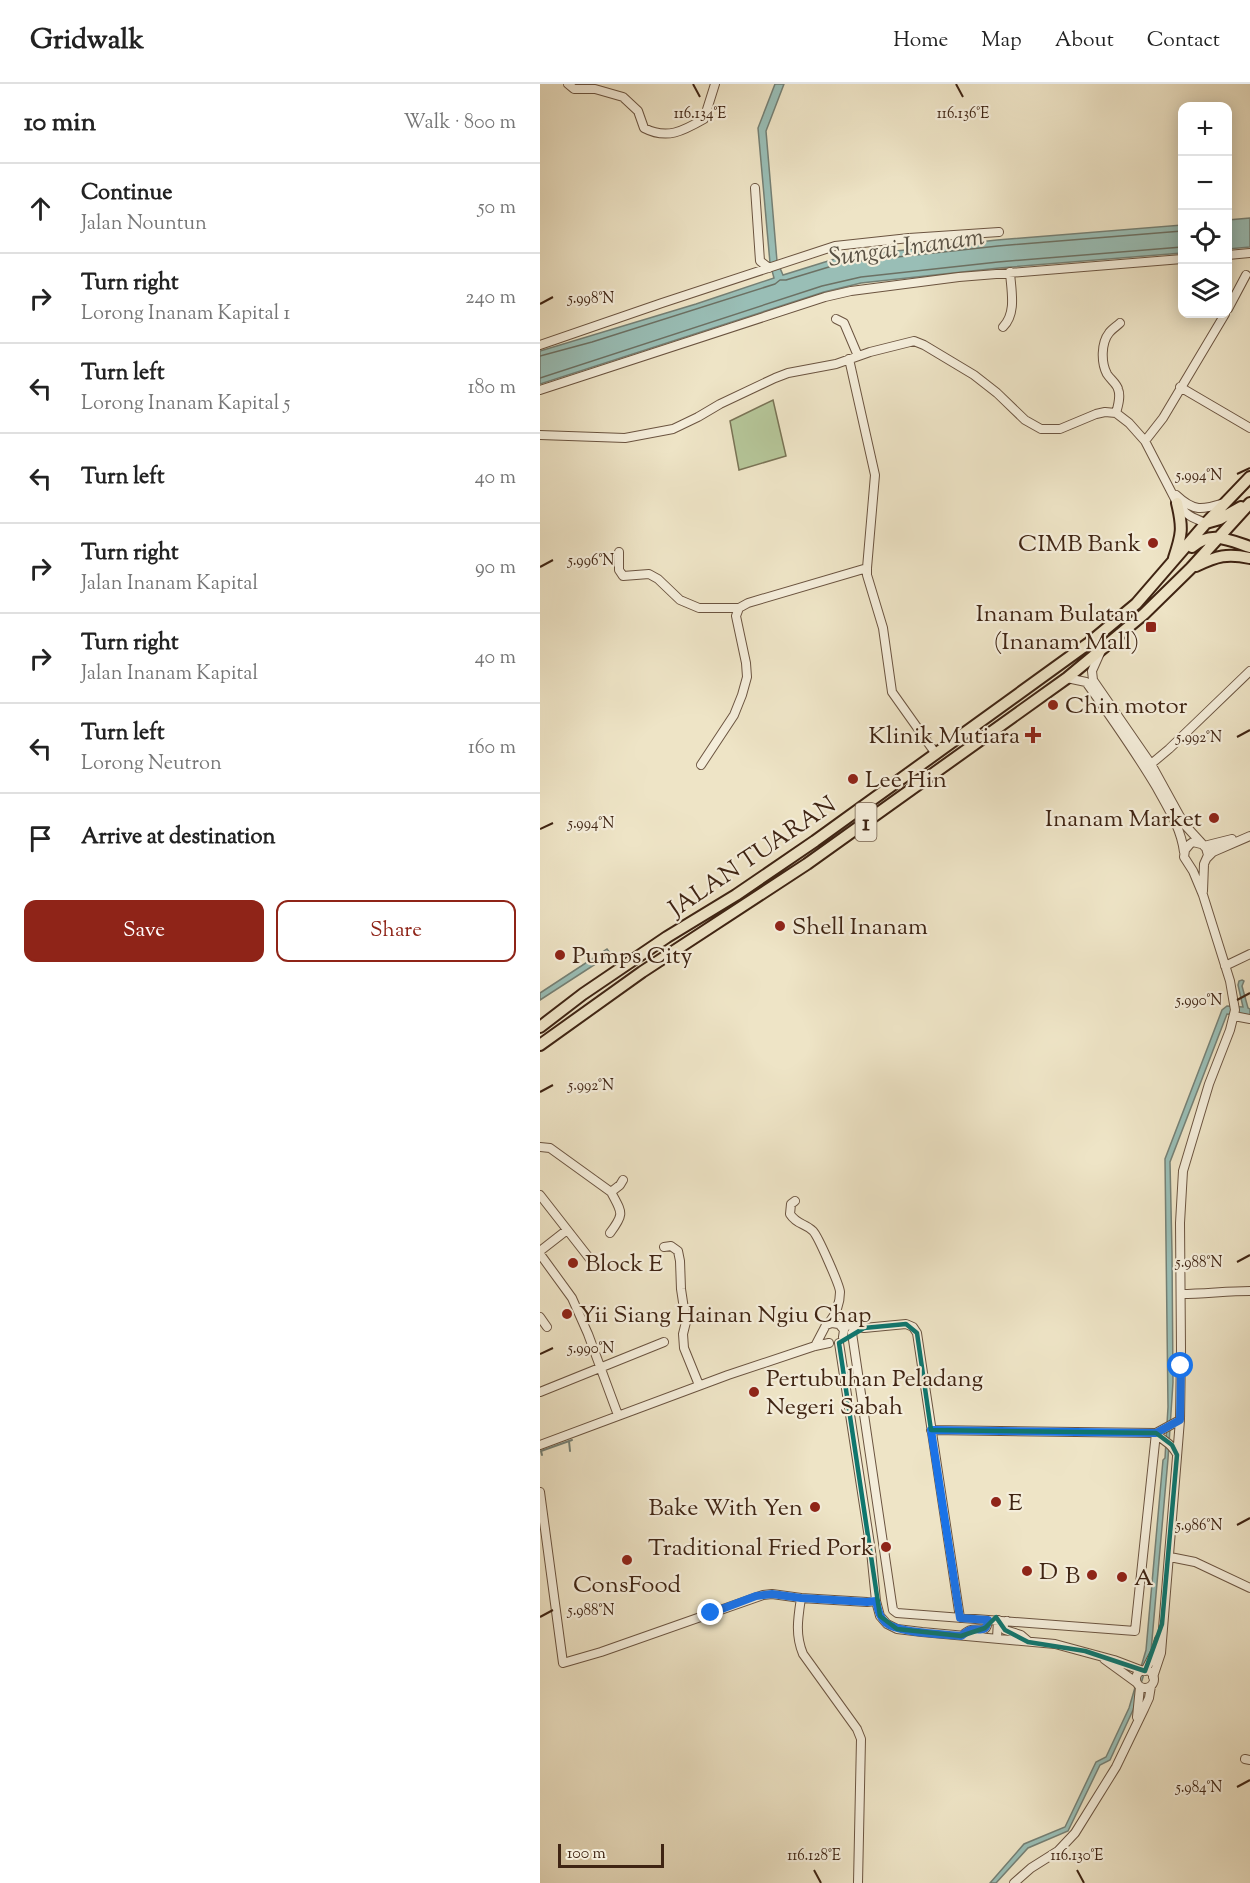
<!DOCTYPE html>
<html lang="en">
<head>
<meta charset="utf-8">
<style>
  :root { --surface:#fff; --page:#f6f6f6; --text:#222; --muted:#767676; --line:#e0e0e0; --accent:#8f2418 }
  body { margin:0; font-family:"Sorts Mill Goudy",serif; background:var(--page); color:var(--text) }
  .controls { position:absolute; right:18px; top:18px; display:grid; overflow:hidden; border-radius:12px; box-shadow:0 3px 15px #0003 }
  .controls button { width:54px; height:54px; display:grid; place-items:center; padding:0; border:0; border-bottom:2px solid var(--line); background:var(--surface); color:var(--text); font:30px sans-serif }
  .scale { position:absolute; left:18px; bottom:15px; width:106px; box-sizing:border-box; padding-left:6px; border:3px solid #3f2413; border-top:0; font-size:16px; line-height:21px; white-space:nowrap; color:#3f2413; -webkit-text-stroke:4px #f4edda; paint-order:stroke }
  .stop { position:absolute; width:18px; height:18px; margin:-14px; border:4px solid #1a73e8; border-radius:50%; background:#fff }
  .stop.end { background:#1a73e8; border-color:#fff; box-shadow:0 2px 6px #0008 }
  .list { margin:0; padding:0; list-style:none }
  h2 { display:flex; justify-content:space-between; align-items:center; height:78px; margin:0; padding:0 24px; font-size:26px }
  h2 small { font-size:20px; font-weight:400; color:var(--muted) }
  .list li { display:grid; grid-template-columns:39px 1fr auto; gap:18px; align-items:center; box-sizing:border-box; height:90px; padding:0 24px; border-top:2px solid var(--line) }
  .list b { display:block; font-size:22px; white-space:nowrap }
  .list p { margin:0; font-size:20px; white-space:nowrap; color:var(--muted) }
  .list em { font-size:20px; font-style:normal; color:var(--muted) }
  .actions { display:flex; gap:12px; padding:18px 24px }
  .actions a { flex:1; padding:14px 0; border:2px solid var(--accent); border-radius:12px; text-align:center; font-size:21px; color:var(--accent) }
  .actions .main { background:var(--accent); color:#fff }
  .icon { flex:none; width:33px; height:33px; fill:none; stroke:currentColor; stroke-width:2; stroke-linecap:round; stroke-linejoin:round }
  .map { position:relative; flex:none; width:710px; height:1799px; overflow:hidden }
  header { display:flex; align-items:center; gap:36px; box-sizing:border-box; height:84px; padding:0 30px; background:var(--surface); border-bottom:2px solid var(--line) }
  header strong { font-size:28px }
  nav { display:flex; gap:33px; margin-inline-start:auto; font-size:21px }
  main { display:flex }
  aside { flex:1; background:var(--surface) }
  .map>svg:first-child { display:block }
  .green { fill:#b5c598; stroke:#7a7456; stroke-width:1.5 }
  .water { fill:#99beb6; stroke:#758075; stroke-width:1.5 }
  .lines { fill:none; stroke-linecap:round; stroke-linejoin:round }
  .shore { stroke:#6c7164; stroke-width:1.5 }
  .stream { stroke:#758075; stroke-width:2 }
  .minor-casing { stroke:#6b5440; stroke-width:10 }
  .major-casing { stroke:#3f2413; stroke-width:14 }
  .minor { stroke:#f4edda; stroke-width:8 }
  .major { stroke:#eee4c6; stroke-width:10 }
  .route { stroke:#1a73e8; stroke-width:8 }
  .marked { fill:none; stroke:#0f766e; stroke-width:4.5; stroke-linejoin:round }
  .ticks { fill:none; stroke:#3f2413; stroke-width:2 }
  .poi-dot { fill:#8f2418; stroke:#f4edda; stroke-width:2 }
  .labels { text-anchor:middle; stroke-width:4.5; stroke-linejoin:round; paint-order:stroke }
  .shield { fill:#f4edda; stroke:#75604f; stroke-width:1.5 }
  .shield-label { font-size:22px; font-weight:bold; fill:#3f2413 }
  .poi-label { font-size:24px; fill:#3f2413; stroke:#f4edda; text-anchor:start }
  .street-label { font-size:24px; fill:#3f2413; stroke:#f4edda }
  .water-label { font-size:26px; font-style:italic; fill:#5a5244; stroke:#f4edda }
  .ticks-label { font-size:15px; text-anchor:middle; fill:#3f2413; stroke:#f4edda; stroke-width:4.5; stroke-linejoin:round; paint-order:stroke }
</style>
</head>
<body>
<header>
<strong>Gridwalk</strong>
<nav><a>Home</a><a>Map</a><a>About</a><a>Contact</a></nav>
</header>
<main>
<aside>
<h2>10 min<small>Walk · 800 m</small></h2>
<ul class="list">
<li><svg class="icon" aria-label="ahead" viewBox="0 0 24 24"><path d="M12 20V5M6 11l6-6 6 6"/></svg><div><b>Continue</b><p>Jalan Nountun</p></div><em>50 m</em></li>
<li><svg class="icon" aria-label="right" viewBox="0 0 24 24"><path d="M7 20v-9h11M14 6l5 5-5 5"/></svg><div><b>Turn right</b><p>Lorong Inanam Kapital 1</p></div><em>240 m</em></li>
<li><svg class="icon" aria-label="left" viewBox="0 0 24 24"><path d="M17 20v-9H6M10 6l-5 5 5 5"/></svg><div><b>Turn left</b><p>Lorong Inanam Kapital 5</p></div><em>180 m</em></li>
<li><svg class="icon" aria-label="left" viewBox="0 0 24 24"><path d="M17 20v-9H6M10 6l-5 5 5 5"/></svg><div><b>Turn left</b></div><em>40 m</em></li>
<li><svg class="icon" aria-label="right" viewBox="0 0 24 24"><path d="M7 20v-9h11M14 6l5 5-5 5"/></svg><div><b>Turn right</b><p>Jalan Inanam Kapital</p></div><em>90 m</em></li>
<li><svg class="icon" aria-label="right" viewBox="0 0 24 24"><path d="M7 20v-9h11M14 6l5 5-5 5"/></svg><div><b>Turn right</b><p>Jalan Inanam Kapital</p></div><em>40 m</em></li>
<li><svg class="icon" aria-label="left" viewBox="0 0 24 24"><path d="M17 20v-9H6M10 6l-5 5 5 5"/></svg><div><b>Turn left</b><p>Lorong Neutron</p></div><em>160 m</em></li>
<li><svg class="icon" aria-label="arrive" viewBox="0 0 24 24"><path d="M6 21V4h12l-3 4 3 4H6"/></svg><div><b>Arrive at destination</b></div></li>
</ul>
<div class="actions"><a class="main">Save</a><a>Share</a></div>
</aside>
<div class="map">
<svg width="710" height="1799" viewBox="0 0 710 1799">
  <rect width="100%" height="100%" fill="#eee4c6"/>
  <filter id="stains"><feTurbulence type="fractalNoise" baseFrequency=".00333" numOctaves="4"/><feColorMatrix values="0 0 0 0 .2 0 0 0 0 .09 0 0 0 0 .02 0 0 0 .5 -.17"/></filter>
  <radialGradient id="worn" r=".72"><stop offset=".6" stop-color="#630" stop-opacity="0"/><stop offset="1" stop-color="#630" stop-opacity=".3"/></radialGradient>
  <path class="green" d="M233 316 246 372 199 386 190 337Z"/>
  <path class="water" d="M235 0H244L226 47 237 177 243 191 301 173 457 156 642 141V169L459 184 321 199 284 208 0 300V267L156 220 234 194 230 179 218 44Z
    M710 134V163L688 165V136Z
    M67 865 71 870 0 916V909Z
    M702 896 704 897 702 902 708 924 710 925V931L687 930 630 1078 632 1169 633 1298 628 1375 611 1567 593 1626 570 1676 560 1681 528 1747 488 1764 456 1799H450L484 1760 525 1743 556 1678 566 1673 589 1624 606 1566 623 1376 625 1374 628 1323 625 1075 682 926 687 922 703 923 698 901 699 897Z"/>
  <g class="lines">
    <path class="shore" d="M0 272 52 258 235 200 240 196H246L302 179 458 162 642 147
      M0 294 282 202 321 193 458 178 642 163"/>
    <path class="stream" d="M29 1357 30 1367
      M2 1371 1 1367 32 1356"/>
    <g class="minor-casing">
      <path id="minor" d="M28 0 34 5H55L83 13 98 27 104 44C127 56 143 47 164 35L175 0
        M215 104 220 177 229 184
        M688 171 710 169
        M688 225 706 191
        M296 235 304 239 318 272
        M463 243C477 229 471 206 470 188
        M0 261 122 219 295 162 369 154 459 148
        M309 275 335 391 327 484V491L343 544 352 608 396 670
        M640 303 710 344
        M0 306 285 213 311 207 419 193 642 175
        M576 329C578 322 581 312 578 305 577 300 570 295 567 290 561 279 561 259 569 249 572 245 577 242 580 239
        M0 351 85 354 133 345 158 333 180 320 235 294 248 289 296 280 330 268 374 257 384 261 434 291 457 309 485 336 501 345H520L556 330 565 328 576 329 589 339 605 357 637 419C645 431 653 434 666 439
        M605 357 623 334 685 230
        M636 411C654 428 662 426 684 419
        M79 468V486L83 492 109 490 118 495 140 516 159 524H199
        M560 569 552 587 553 596 611 680 644 740 666 764 668 771 664 780 663 807
        M527 594 546 598C571 633 595 667 617 704 628 724 641 744 644 768
        M161 681 194 631 202 611 207 593 206 579 196 532 199 524 208 519 327 484
        M611 683V680L629 665 710 587
        M664 762 692 755
        M667 774 673 768 710 752
        M685 882 710 870
        M694 932 710 935
        M0 1063 10 1064 71 1108 80 1101 83 1096
        M0 1111 50 1175
        M255 1117 251 1120 250 1130C257 1141 265 1139 273 1147 278 1152 300 1202 300 1208 300 1219 295 1231 289 1239
        M70 1149C85 1129 82 1129 71 1108
        M124 1163 131 1162 138 1167 140 1177 141 1205 146 1238 143 1250 144 1264 159 1301
        M0 1167 27 1146
        M0 1170 32 1214 48 1250 78 1331
        M641 1210C664 1210 687 1207 710 1207
        M0 1233 7 1243
        M299 1240 304 1246 303 1253
        M312 1249 352 1520 353 1526 357 1529 595 1547 616 1349
        M299 1259 331 1467 336 1517 340 1532 347 1540 357 1545 382 1548 515 1560 574 1576 603 1587
        M275 1262 286 1241 292 1239 324 1244 366 1240 373 1243 377 1249 420 1534
        M0 1308 124 1258
        M391 1346 616 1349
        M616 1349C624 1359 629 1356 637 1370
        M616 1349 640 1336
        M0 1361 188 1291 275 1262 289 1259
        M0 1408 23 1579 61 1568 223 1511 232 1510 261 1514 327 1518 336 1517
        M630 1473 655 1478 710 1504
        M261 1514C258 1534 255 1551 263 1570L317 1645 321 1655 318 1799
        M467 1537 463 1541 465 1546 481 1551 488 1557
        M423 1551C424 1550 429 1546 431 1546 441 1544 447 1550 448 1536
        M457 1554 458 1536
        M564 1575 597 1599
        M596 1595a9 9 0 1 1 18 0a9 9 0 1 1-18 0Z
        M605 1587 616 1566 619 1555
        M613 1593 621 1569 640 1336 641 1265 640 1139 643 1087 669 1000 690 946 695 926 690 897 663 811 653 787 644 773 645 766 650 760 653 758 661 760
        M597 1633 600 1603
        M705 1675 710 1676
        M474 1799 491 1784 518 1767 535 1749 576 1683 604 1625 609 1614 611 1602"/>
    </g>
    <g class="major-casing">
      <path id="major" d="M666 439 680 435 701 423
        M652 463C671 446 689 456 710 463
        M634 474C642 450 643 444 637 419
        M656 482C677 472 687 469 710 474
        M0 943 43 910 127 853 196 811 275 757 549 559 596 520 666 439 710 393
        M0 961 102 888 267 780 527 594 604 530 651 484 710 419"/>
    </g>
    <use href="#minor" class="minor"/>
    <use href="#major" class="major"/>
  </g>
  <g class="lines">
    <path class="route" d="M171 1529 216 1512 232 1510 261 1514 327 1518 336 1517C338 1525 339 1533 346 1539 358 1549 404 1550 421 1552 424 1550 427 1547 430 1546 440 1543 446 1551 448 1536L420 1534 391 1346 616 1349 640 1336 641 1282"/>
  </g>
  <path class="marked" d="M366 1240 377 1249 391 1346 616 1349 632 1361 637 1371 622 1540 605 1587 545 1567 488 1558 465 1546 456 1533 445 1544 421 1552 357 1545 340 1532 299 1259 324 1244Z"/>
  <path class="ticks" d="M153 0 160 13M416 0 423 13M0 220 13 213M697 390 710 384M0 483 13 476M697 653 710 646M0 745 13 739M697 916 710 909M0 1008 13 1001M697 1178 710 1171M0 1270 13 1264M697 1441 710 1434M0 1533 13 1526M697 1703 710 1696M274 1786 281 1799M537 1786 544 1799"/>
  <g class="poi-dot">
    <circle cx="613" cy="459" r="6"/>
    <rect x="605" y="537" width="12" height="12" rx="3"/>
    <circle cx="513" cy="621" r="6"/>
    <path d="M490 642h6v6h6v6h-6v6h-6v-6h-6v-6h6z"/>
    <circle cx="313" cy="695" r="6"/>
    <circle cx="674" cy="734" r="6"/>
    <circle cx="240" cy="842" r="6"/>
    <circle cx="20" cy="871" r="6"/>
    <circle cx="33" cy="1179" r="6"/>
    <circle cx="27" cy="1230" r="6"/>
    <circle cx="214" cy="1308" r="6"/>
    <circle cx="456" cy="1418" r="6"/>
    <circle cx="275" cy="1423" r="6"/>
    <circle cx="346" cy="1463" r="6"/>
    <circle cx="87" cy="1476" r="6"/>
    <circle cx="487" cy="1487" r="6"/>
    <circle cx="552" cy="1491" r="6"/>
    <circle cx="582" cy="1493" r="6"/>
  </g>
  <g class="labels">
    <rect class="shield" x="315.5" y="719" width="21" height="38" rx="4.5"/>
    <g class="shield-label">
      <text x="326" y="746">1</text>
    </g>
    <g class="poi-label">
      <text x="601" y="467" text-anchor="end">CIMB Bank</text>
      <text x="599" y="537" text-anchor="end">Inanam Bulatan<tspan x="599" dy="28">(Inanam Mall)</tspan></text>
      <text x="525" y="629">Chin motor</text>
      <text x="480" y="659" text-anchor="end">Klinik Mutiara</text>
      <text x="325" y="703">Lee Hin</text>
      <text x="662" y="742" text-anchor="end">Inanam Market</text>
      <text x="252" y="850">Shell Inanam</text>
      <text x="32" y="879">Pumps City</text>
      <text x="45" y="1187">Block E</text>
      <text x="39" y="1238">Yii Siang Hainan Ngiu Chap</text>
      <text x="226" y="1302">Pertubuhan Peladang<tspan x="226" dy="28">Negeri Sabah</tspan></text>
      <text x="468" y="1426">E</text>
      <text x="263" y="1431" text-anchor="end">Bake With Yen</text>
      <text x="334" y="1471" text-anchor="end">Traditional Fried Pork</text>
      <text x="499" y="1495">D</text>
      <text x="540" y="1499" text-anchor="end">B</text>
      <text x="594" y="1501">A</text>
      <text x="87" y="1508" text-anchor="middle">ConsFood</text>
    </g>
    <g class="street-label">
      <text transform="translate(212 772) rotate(-34)" y="8">JALAN TUARAN</text>
    </g>
    <g class="water-label">
      <text transform="translate(366 162) rotate(-8)" y="9">Sungai Inanam</text>
    </g>
  </g>
  <g class="ticks-label">
    <text x="160" y="34">116.134°E</text>
    <text x="423" y="34">116.136°E</text>
    <text x="51" y="219">5.998°N</text>
    <text x="659" y="396">5.994°N</text>
    <text x="51" y="481">5.996°N</text>
    <text x="659" y="658">5.992°N</text>
    <text x="51" y="744">5.994°N</text>
    <text x="659" y="921">5.990°N</text>
    <text x="51" y="1006">5.992°N</text>
    <text x="659" y="1183">5.988°N</text>
    <text x="51" y="1269">5.990°N</text>
    <text x="659" y="1446">5.986°N</text>
    <text x="51" y="1531">5.988°N</text>
    <text x="659" y="1708">5.984°N</text>
    <text x="274" y="1776">116.128°E</text>
    <text x="537" y="1776">116.130°E</text>
  </g>
  <rect width="100%" height="100%" filter="url(#stains)"/>
  <rect width="100%" height="100%" fill="url(#worn)"/>
</svg>
<div class="controls">
<button>+</button>
<button>−</button>
<button><svg class="icon" aria-label="locate" viewBox="0 0 24 24"><circle cx="12" cy="12" r="6"/><path d="M12 2v4M12 18v4M2 12h4M18 12h4"/></svg></button>
<button><svg class="icon" aria-label="layers" viewBox="0 0 24 24"><path d="M12 4l9 5-9 5-9-5zM3 14l9 5 9-5"/></svg></button>
</div>
<div class="scale">100 m</div>
<div class="stop" style="left:641px;top:1282px"></div>
<div class="stop end" style="left:171px;top:1529px"></div>
</div>
</main>
</body>
</html>
